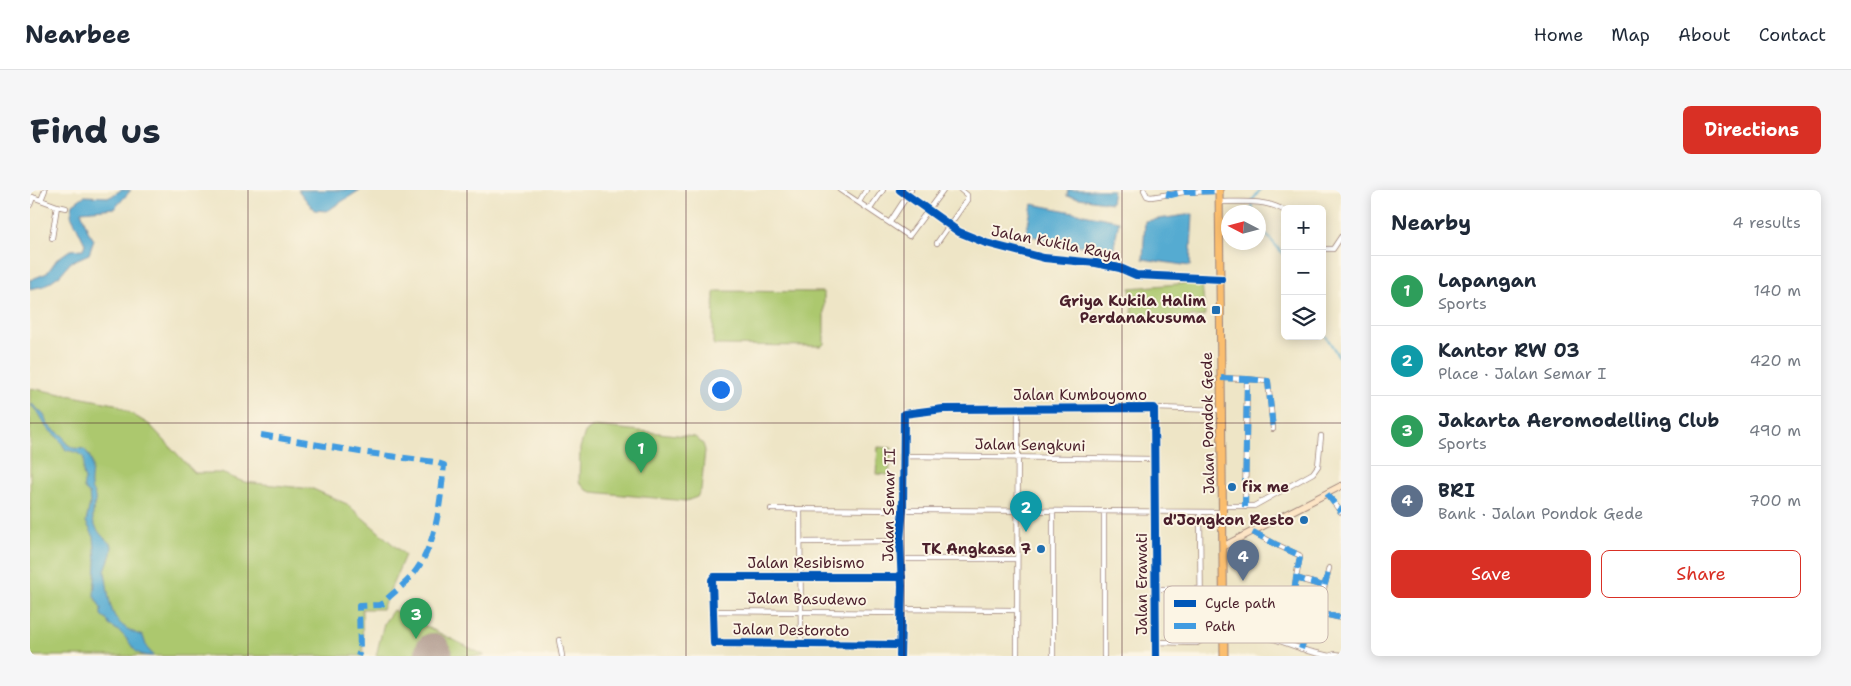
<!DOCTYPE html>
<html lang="en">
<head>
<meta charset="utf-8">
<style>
  :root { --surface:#fff; --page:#f6f6f7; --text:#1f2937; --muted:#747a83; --line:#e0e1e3; --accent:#d93025 }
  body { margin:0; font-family:"Shantell Sans",sans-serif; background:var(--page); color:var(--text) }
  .controls { position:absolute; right:15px; top:15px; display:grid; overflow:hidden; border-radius:8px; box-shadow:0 2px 12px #0003 }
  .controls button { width:45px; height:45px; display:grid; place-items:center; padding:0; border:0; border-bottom:1px solid var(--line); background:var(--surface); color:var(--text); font:25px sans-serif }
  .compass { position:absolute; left:1191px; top:15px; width:45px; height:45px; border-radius:50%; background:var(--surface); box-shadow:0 2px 12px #0003; rotate:276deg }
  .you { position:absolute; left:690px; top:199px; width:18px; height:18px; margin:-12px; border:4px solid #fff; border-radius:50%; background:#1a73e8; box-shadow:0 0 0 8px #1a73e833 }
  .badge { display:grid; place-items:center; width:32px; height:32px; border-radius:50%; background:var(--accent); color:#fff; font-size:16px; font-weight:700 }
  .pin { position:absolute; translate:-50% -41px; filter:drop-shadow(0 1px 2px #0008) }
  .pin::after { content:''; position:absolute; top:26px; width:18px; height:15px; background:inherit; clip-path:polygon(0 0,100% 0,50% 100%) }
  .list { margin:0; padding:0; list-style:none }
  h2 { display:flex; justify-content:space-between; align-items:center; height:65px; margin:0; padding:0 20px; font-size:21px }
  h2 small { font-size:16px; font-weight:400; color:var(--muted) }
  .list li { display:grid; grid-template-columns:32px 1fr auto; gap:15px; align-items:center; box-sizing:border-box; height:70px; padding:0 20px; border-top:1px solid var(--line) }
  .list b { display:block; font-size:19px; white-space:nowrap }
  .list p { margin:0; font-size:16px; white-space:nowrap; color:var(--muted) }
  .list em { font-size:16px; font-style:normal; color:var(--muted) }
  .actions { display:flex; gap:10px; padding:15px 20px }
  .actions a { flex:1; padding:11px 0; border:1px solid var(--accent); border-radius:8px; text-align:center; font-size:18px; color:var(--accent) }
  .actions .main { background:var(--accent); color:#fff }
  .icon { flex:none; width:28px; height:28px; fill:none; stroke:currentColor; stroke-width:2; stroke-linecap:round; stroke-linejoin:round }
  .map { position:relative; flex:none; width:1311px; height:466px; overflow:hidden; border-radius:8px }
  header { display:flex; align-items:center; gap:30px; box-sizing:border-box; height:70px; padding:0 25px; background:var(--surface); border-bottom:1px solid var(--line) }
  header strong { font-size:24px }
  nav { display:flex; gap:28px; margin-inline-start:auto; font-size:18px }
  .intro { display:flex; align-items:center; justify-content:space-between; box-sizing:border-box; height:120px; padding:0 30px }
  h1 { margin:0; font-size:35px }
  .button { padding:12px 22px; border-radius:8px; background:var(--accent); color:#fff; font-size:18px; font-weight:700 }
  main { display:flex; gap:30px; padding:0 30px }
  aside { flex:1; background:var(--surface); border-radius:8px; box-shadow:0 2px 12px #0003 }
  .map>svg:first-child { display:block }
  .green { fill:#acc86e; stroke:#7b744c }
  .water { fill:#55abd1; stroke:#50657e }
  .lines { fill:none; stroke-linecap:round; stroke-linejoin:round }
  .stream { stroke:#55abd1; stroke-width:2 }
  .runway { stroke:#9c8278; stroke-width:36 }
  .minor-casing { stroke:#9c8278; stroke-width:6 }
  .secondary-casing { stroke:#9c8278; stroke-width:8 }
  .primary-casing { stroke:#9c8278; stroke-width:9 }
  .minor { stroke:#fff; stroke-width:4.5 }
  .secondary { stroke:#fde5c5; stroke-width:6 }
  .primary { stroke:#fbbe6e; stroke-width:7 }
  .quiet { stroke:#409be1; stroke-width:6; stroke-dasharray:12 6; stroke-linecap:butt }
  .cycleway-casing { stroke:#fcf5e5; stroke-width:11 }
  .cycleway { stroke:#0057b8; stroke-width:8 }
  .grid { fill:none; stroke:#4a1f2b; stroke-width:1; stroke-opacity:0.55 }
  .poi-dot { fill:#1f6fb2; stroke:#fcf5e5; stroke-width:2 }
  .labels { text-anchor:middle; stroke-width:4; stroke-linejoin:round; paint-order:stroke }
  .street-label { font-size:15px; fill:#4a1f2b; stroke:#fcf5e5 }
  .poi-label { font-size:15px; font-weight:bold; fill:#4a1f2b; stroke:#fcf5e5; text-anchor:end }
  .key { fill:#fcf5e5; stroke:#c7b5ad; stroke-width:1 }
  .key-label { font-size:14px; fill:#4a1f2b }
</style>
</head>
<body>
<header>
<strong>Nearbee</strong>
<nav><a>Home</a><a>Map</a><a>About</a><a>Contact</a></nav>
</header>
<div class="intro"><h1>Find us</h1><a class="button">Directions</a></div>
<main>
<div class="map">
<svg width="1311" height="466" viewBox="0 0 1311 466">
  <rect width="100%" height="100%" fill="#fcf5e5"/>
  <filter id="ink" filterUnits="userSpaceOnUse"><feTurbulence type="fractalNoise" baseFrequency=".02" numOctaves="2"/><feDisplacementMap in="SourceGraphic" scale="10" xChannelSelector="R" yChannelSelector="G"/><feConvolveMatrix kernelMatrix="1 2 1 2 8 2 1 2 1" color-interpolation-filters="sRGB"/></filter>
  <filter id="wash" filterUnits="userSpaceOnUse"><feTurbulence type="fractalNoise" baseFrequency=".0096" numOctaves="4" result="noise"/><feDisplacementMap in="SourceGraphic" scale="20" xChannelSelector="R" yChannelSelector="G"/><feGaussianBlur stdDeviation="1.12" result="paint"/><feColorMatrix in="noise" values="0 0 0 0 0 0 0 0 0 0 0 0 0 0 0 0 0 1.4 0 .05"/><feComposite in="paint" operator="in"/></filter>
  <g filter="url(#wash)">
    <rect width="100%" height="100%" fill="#eee5c6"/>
    <path class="green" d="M1172 92 1175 126 1103 132 1100 98Z
      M687 101 792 102 794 103V154L792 156 684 155 683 153 684 103Z
      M0 198 85 214 120 235 165 283H191L214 292 283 299 317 314 375 365 352 419H332L333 466H0Z
      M565 236 665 247 673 254 675 260 671 300 667 307 656 311 562 302 556 300 549 292 550 258 555 242Z
      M848 257 862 258 859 285 846 284Z
      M363 420 454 465V466H346L354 433Z"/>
    <path class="water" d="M91 0H101L85 18 51 21 58 41 64 50 59 64 41 72 30 85 14 96 0 99V90L17 83 27 69 40 60 53 59 55 54 41 25 43 14 54 6 80 7Z
      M268 0H330L297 21 284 20Z
      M1038 0H1083L1081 13 1037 6Z
      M1002 14 1089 31 1083 62 996 45Z
      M1163 24 1160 76 1113 69 1115 31Z
      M2 214 14 225 18 235 33 246 36 253 43 258 54 259C67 272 60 281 61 296 61 300 64 303 65 307 66 313 63 317 63 323 61 336 73 348 82 355 82 367 77 371 75 382 81 415 77 434 113 446L117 458 124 466C101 466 105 456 92 444 89 440 83 438 79 435L77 430 71 425V418L64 406 66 372 64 347 56 332 60 313 59 303C52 299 53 296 55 289 47 274 67 266 36 260L29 249 16 237 10 225 1 215Z"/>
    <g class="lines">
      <path class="stream" d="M1223 22 1222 11 1230 0
        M1228 35 1255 66
        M1292 140 1311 170"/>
      <path class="runway" d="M403 461 405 466"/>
    </g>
  </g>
  <g filter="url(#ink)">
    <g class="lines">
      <g class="minor-casing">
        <path id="minor" d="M810 0 879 46 913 0
          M870 0 929 42 956 53 1014 68 1066 73 1090 78 1106 85 1191 89
          M1114 0 1117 6 1121 7 1154 2 1189 1
          M0 6 27 16 22 48
          M11 10 15 0
          M829 12 836 0
          M1189 12C1211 12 1236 9 1255 21
          M0 15 3 7
          M27 16 36 18
          M840 19 853 0
          M860 32 881 0
          M907 53 937 10V5L931 0
          M1292 59H1303L1311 47
          M1191 188 1217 189 1215 317
          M1217 189 1238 191 1243 239
          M1124 218 1191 220
          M874 266 1126 269
          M1297 304 1311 322
          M1193 316H1224L1283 283 1288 276 1291 246
          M741 319 1193 322
          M770 319 771 454
          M1023 321V466
          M1074 321V466
          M1223 342 1245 354 1269 365 1270 367 1266 388 1293 396
          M771 352 870 351
          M871 369H987
          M1266 388 1264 401 1271 406 1267 423 1274 427
          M1125 399H1171
          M871 419 987 420
          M683 421 871 423
          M1298 425 1311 428
          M1194 431 1278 461 1299 466 1305 464 1311 465
          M529 450 532 466
          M1126 452 1167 453 1171 450 1170 322
          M870 455 684 453 682 390 684 387H872
          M1271 459 1275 447 1282 446 1299 378
          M870 466 872 396 870 351 873 319 874 224 913 219 1124 218 1126 466
          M987 466 988 218"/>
      </g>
      <g class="secondary-casing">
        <path id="secondary" d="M1194 356 1311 296"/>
      </g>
      <g class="primary-casing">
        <path id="primary" d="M1189 0 1194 466"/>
      </g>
      <use href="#minor" class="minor"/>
      <use href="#secondary" class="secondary"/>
      <use href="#primary" class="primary"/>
      <path class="quiet" d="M1136 4 1141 5 1154 2 1189 1
        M1191 188 1217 189 1215 317
        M1217 189 1238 191 1243 239
        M231 245 330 262 405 272 414 275C410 314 407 358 380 388 373 396 364 402 357 409L354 413 350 415 329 416 330 461 328 466
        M1297 304 1311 322
        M1223 342 1245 354 1269 365 1270 367 1266 388 1293 396
        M1266 388 1264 401 1271 406 1267 423 1274 427
        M1298 425 1311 428
        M1271 459 1275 447 1282 446 1299 378"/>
      <g class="cycleway-casing">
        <path id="cycleway" d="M870 0 929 42 956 53 1014 68 1066 73 1090 78 1106 85 1191 89
          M870 455 684 453 682 390 684 387H872
          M870 466 872 396 870 351 873 319 874 224 913 219 1124 218 1126 466"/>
      </g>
      <use href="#cycleway" class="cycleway"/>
    </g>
  </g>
  <path class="grid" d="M218 0V466M437 0V466M656 0V466M874 0V466M1092 0V466M0 233H1311"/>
  <g class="poi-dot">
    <rect x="1181" y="115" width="10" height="10" rx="2.5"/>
    <circle cx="1202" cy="297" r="5"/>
    <circle cx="1274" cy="330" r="5"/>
    <circle cx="1011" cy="359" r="5"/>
  </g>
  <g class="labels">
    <g class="street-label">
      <text transform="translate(1026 53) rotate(11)" y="5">Jalan Kukila Raya</text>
      <text x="1050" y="210">Jalan Kumboyomo</text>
      <text transform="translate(1178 233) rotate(-91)" y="5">Jalan Pondok Gede</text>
      <text transform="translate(1000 255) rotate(1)" y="5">Jalan Sengkuni</text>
      <text transform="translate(859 315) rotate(-89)" y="5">Jalan Semar II</text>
      <text x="776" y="378">Jalan Resibismo</text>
      <text transform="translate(1112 394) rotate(-90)" y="5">Jalan Erawati</text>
      <text transform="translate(777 409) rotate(1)" y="5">Jalan Basudewo</text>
      <text transform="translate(761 440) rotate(1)" y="5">Jalan Destoroto</text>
    </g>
    <g class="poi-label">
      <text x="1176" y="116">Griya Kukila Halim<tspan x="1176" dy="17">Perdanakusuma</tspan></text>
      <text x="1212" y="302" text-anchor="start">fix me</text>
      <text x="1264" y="335">d'Jongkon Resto</text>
      <text x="1001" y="364">TK Angkasa 7</text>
    </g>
  </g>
  <rect x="1134" y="396" width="164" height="57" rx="8" class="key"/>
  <rect x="1144" y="410" width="22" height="7" fill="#0057b8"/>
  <rect x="1144" y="433" width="22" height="6" fill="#409be1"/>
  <g class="key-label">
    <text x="1175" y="418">Cycle path</text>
    <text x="1175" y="441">Path</text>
  </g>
</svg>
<div class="controls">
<button>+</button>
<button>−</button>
<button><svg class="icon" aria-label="layers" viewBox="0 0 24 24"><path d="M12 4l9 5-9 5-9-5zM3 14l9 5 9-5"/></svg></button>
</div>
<svg class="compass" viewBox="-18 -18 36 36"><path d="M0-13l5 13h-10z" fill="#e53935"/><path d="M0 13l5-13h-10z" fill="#747a83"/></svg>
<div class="you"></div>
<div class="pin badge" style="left:611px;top:283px;background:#2e9e5b">1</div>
<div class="pin badge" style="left:996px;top:342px;background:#0f9aa8">2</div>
<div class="pin badge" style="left:386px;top:449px;background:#2e9e5b">3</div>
<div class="pin badge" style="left:1213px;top:391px;background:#5c6f8a">4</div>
</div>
<aside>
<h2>Nearby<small>4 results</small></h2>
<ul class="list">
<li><span class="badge" style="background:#2e9e5b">1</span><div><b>Lapangan</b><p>Sports</p></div><em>140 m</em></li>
<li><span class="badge" style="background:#0f9aa8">2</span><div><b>Kantor RW 03</b><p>Place · Jalan Semar I</p></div><em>420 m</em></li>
<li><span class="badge" style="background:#2e9e5b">3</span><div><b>Jakarta Aeromodelling Club</b><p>Sports</p></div><em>490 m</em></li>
<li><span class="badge" style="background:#5c6f8a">4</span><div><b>BRI</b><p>Bank · Jalan Pondok Gede</p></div><em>700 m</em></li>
</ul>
<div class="actions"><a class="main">Save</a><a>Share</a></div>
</aside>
</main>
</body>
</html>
